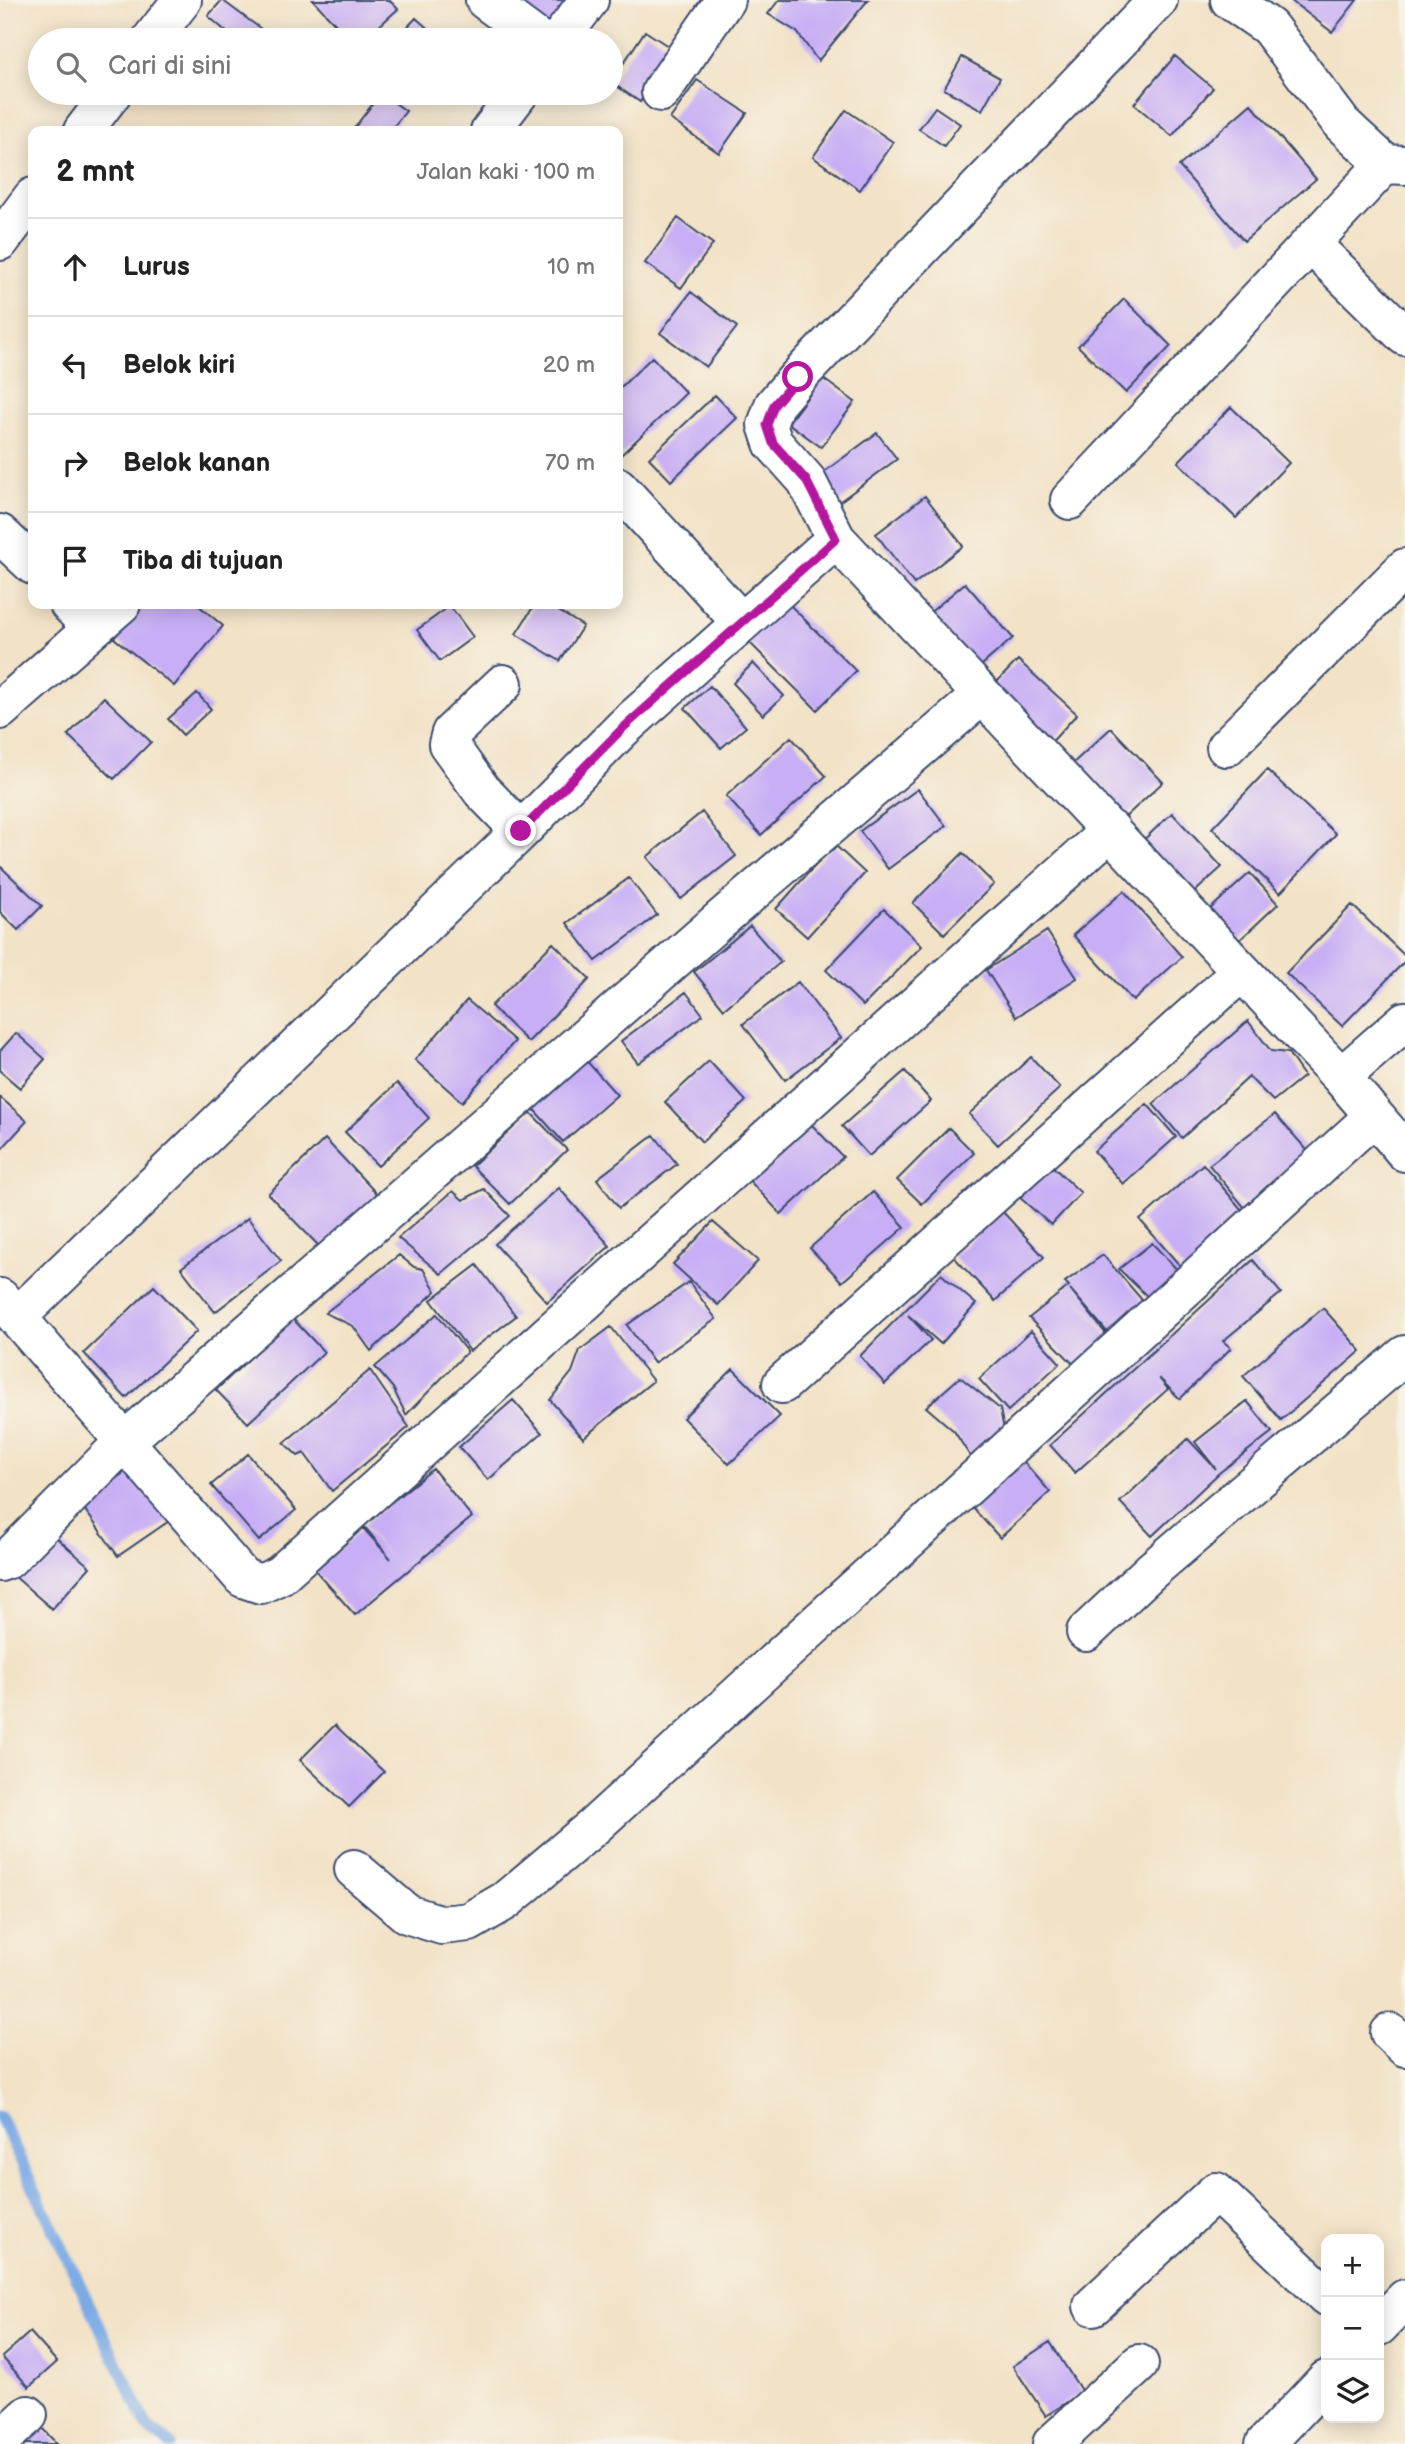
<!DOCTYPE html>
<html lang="id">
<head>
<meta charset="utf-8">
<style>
  :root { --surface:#fff; --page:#f2f2f2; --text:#222; --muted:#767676; --line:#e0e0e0 }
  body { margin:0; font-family:"Balsamiq Sans",sans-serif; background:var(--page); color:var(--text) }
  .controls { position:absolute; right:21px; bottom:21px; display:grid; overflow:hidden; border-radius:14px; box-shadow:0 4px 18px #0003 }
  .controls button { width:63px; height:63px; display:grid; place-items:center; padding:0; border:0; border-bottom:2px solid var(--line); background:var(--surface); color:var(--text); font:35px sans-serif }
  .stop { position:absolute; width:21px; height:21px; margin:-16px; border:5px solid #b5179e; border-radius:50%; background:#fff }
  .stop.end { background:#b5179e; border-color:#fff; box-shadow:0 2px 7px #0008 }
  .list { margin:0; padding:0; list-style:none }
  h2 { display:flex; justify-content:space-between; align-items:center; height:91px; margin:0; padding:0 28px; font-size:30px }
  h2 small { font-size:23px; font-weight:400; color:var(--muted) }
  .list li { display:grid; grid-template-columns:46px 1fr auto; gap:21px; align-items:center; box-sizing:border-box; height:98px; padding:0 28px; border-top:2px solid var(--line) }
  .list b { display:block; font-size:26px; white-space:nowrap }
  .list em { font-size:23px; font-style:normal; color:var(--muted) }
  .icon { flex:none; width:38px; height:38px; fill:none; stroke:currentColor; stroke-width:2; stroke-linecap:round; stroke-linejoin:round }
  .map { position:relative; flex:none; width:1405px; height:2444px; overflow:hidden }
  .search { position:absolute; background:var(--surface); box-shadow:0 4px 18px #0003; left:28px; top:28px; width:595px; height:77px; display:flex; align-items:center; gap:18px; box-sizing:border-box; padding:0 24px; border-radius:38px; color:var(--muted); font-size:26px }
  .panel { position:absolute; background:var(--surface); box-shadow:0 4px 18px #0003; left:28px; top:126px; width:595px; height:483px; border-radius:14px }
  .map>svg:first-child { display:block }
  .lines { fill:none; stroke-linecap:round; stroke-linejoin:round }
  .stream { stroke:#7baae5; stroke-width:12 }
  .building { fill:#c7aef5 }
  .minor-casing { stroke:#3b4a6e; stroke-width:42 }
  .minor { stroke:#fff; stroke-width:38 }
  .route { stroke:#b5179e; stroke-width:9 }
</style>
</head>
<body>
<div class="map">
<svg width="1405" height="2444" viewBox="0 0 1405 2444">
  <rect width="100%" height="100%" fill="#f7f3e8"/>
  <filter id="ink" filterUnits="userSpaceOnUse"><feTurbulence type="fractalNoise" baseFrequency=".0143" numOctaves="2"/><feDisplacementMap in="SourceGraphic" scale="14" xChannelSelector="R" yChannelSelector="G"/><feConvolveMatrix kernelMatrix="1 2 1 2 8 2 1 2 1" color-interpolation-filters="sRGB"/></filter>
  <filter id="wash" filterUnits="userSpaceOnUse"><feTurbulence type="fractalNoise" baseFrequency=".00686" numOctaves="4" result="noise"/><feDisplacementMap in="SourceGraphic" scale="28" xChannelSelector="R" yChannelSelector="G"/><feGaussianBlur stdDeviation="1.57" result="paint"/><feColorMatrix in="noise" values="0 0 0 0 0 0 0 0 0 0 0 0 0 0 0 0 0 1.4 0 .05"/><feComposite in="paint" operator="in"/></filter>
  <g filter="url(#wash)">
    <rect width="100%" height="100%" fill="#f2e2c6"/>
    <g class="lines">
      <path class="stream" d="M0 2117 148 2428 171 2444"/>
    </g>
    <g id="blocks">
      <path class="building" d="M222 0 265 32 258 40H236L208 16Z
        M313 0H389L398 9 364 40H350Z
        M515 0H577L553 33Z
        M779 0H868L818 61 797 32 768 14Z
        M1290 0H1357L1332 32Z
        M416 18 441 40H395Z
        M645 31 674 50 640 102 611 82Z
        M1175 56 1213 88 1172 136 1134 104Z
        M962 57 1000 78 982 110 944 89Z
        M697 80 747 113 719 153 670 119Z
        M381 93 406 111 390 131H352Z
        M1251 104 1316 179 1244 241 1179 166Z
        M935 107 960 124 944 146 919 129Z
        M846 110 893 142 860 190 813 157Z
        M678 218 713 244 681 288 645 263Z
        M691 292 737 327 706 367 660 333Z
        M1124 299 1171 346 1126 393 1078 346Z
        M652 357 686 393 620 456 618 390Z
        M822 378 855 402 821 447 788 423Z
        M715 395 737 418 671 481 649 458Z
        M1231 407 1289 463 1236 518 1178 462Z
        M877 433 897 459 839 502 820 475Z
        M925 496 963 546 914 584 876 534Z
        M965 583 1013 638 975 671 927 615Z
        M783 598 856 671 817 710 744 637Z
        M142 604H197L223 626 174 686 114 638Z
        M535 604H547L583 626 560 661 516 634Z
        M450 606 473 637 440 661 417 630Z
        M1018 660 1077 714 1047 747 986 693Z
        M753 663 784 696 763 715 733 683Z
        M710 686 746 727 721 748 685 708Z
        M197 693 211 709 183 735 168 719Z
        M104 697 151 742 114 779 68 735Z
        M1111 728 1163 782 1121 821 1070 766Z
        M791 737 826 776 761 835 726 796Z
        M1267 770 1336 834 1280 893 1212 828Z
        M918 789 946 826 888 869 860 831Z
        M702 812 736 856 681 899 647 857Z
        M1172 813 1222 867 1185 901 1135 848Z
        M834 844 865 873 807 937 776 909Z
        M963 853 994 884 944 934 913 903Z
        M0 866 42 906 18 930 0 912Z
        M1250 873 1278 904 1229 950 1199 919Z
        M629 878 657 915 596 961 567 923Z
        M1124 891 1182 957 1133 1001 1073 935Z
        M1352 905 1405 956V961L1342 1026 1286 973Z
        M884 909 922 946 863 1006 826 970Z
        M750 926 781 962 724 1009 694 972Z
        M1047 931 1077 978 1016 1017 986 970Z
        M553 943 590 979 528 1042 491 1006Z
        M798 982 841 1038 785 1080 743 1024Z
        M686 992 703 1015 638 1063 621 1041Z
        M467 1000 515 1041 462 1102 415 1060Z
        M1248 1021 1271 1051 1288 1053 1304 1076 1273 1101 1249 1077 1182 1138 1153 1104Z
        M16 1033 45 1059 20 1088 0 1071V1051Z
        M1031 1057 1060 1088 998 1145 969 1114Z
        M584 1058 617 1095 563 1142 530 1105Z
        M709 1061 746 1101 702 1142 665 1102Z
        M905 1071 931 1101 869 1156 842 1126Z
        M397 1083 429 1118 378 1166 345 1132Z
        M0 1097 27 1121 0 1151Z
        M1147 1104 1176 1137 1123 1184 1094 1151Z
        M530 1112 567 1150 510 1204 472 1166Z
        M1275 1114 1315 1159 1285 1190 1272 1182 1245 1208 1209 1165Z
        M808 1121 843 1157 781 1214 747 1178Z
        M949 1128 974 1153 922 1204 897 1180Z
        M654 1135 677 1164 619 1208 597 1179Z
        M325 1139 377 1194 320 1247 268 1194Z
        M1049 1163 1081 1193 1051 1225 1018 1196Z
        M1203 1164 1252 1222 1189 1276 1140 1220Z
        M559 1188 610 1246 547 1302 495 1244Z
        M484 1189 510 1216 441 1274 398 1238 453 1191 463 1200Z
        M873 1192 905 1227 842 1282 810 1248Z
        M1003 1212 1044 1257 995 1301 953 1256Z
        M248 1218 281 1261 215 1312 181 1268Z
        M713 1222 758 1261 718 1305 673 1264Z
        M1152 1243 1183 1276 1153 1302 1119 1269Z
        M399 1255 414 1267 423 1269 436 1291 371 1351 353 1326 325 1313Z
        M1103 1255 1149 1308 1114 1340 1070 1289 1110 1339 1079 1370 1029 1318 1069 1286 1065 1282Z
        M1253 1260 1281 1293 1223 1341 1231 1348 1180 1399 1159 1378 1168 1389 1075 1473 1050 1445Z
        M477 1265 516 1316 470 1351 431 1300Z
        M941 1274 976 1304 941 1344 908 1315 931 1340 885 1384 860 1356Z
        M689 1282 716 1319 654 1363 627 1325Z
        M154 1286 197 1331 126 1398 84 1353Z
        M1323 1308 1361 1351 1281 1420 1243 1376Z
        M437 1314 467 1352 406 1415 393 1388 375 1367Z
        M292 1318 324 1352 248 1423 216 1390Z
        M611 1327 653 1381 583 1438 550 1400 572 1372 580 1350Z
        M1031 1331 1060 1363 1008 1411 979 1379Z
        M733 1369 780 1416 729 1464 683 1418Z
        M370 1370 409 1427 332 1491 304 1453 298 1456 284 1443Z
        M960 1377 1000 1409 1005 1435 972 1459 954 1431 926 1407Z
        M513 1400 542 1433 488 1480 459 1447Z
        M1247 1401 1272 1432 1219 1473 1152 1536 1120 1502 1188 1439 1216 1469 1195 1442Z
        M248 1454 296 1510 259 1541 211 1485Z
        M1023 1461 1050 1492 1000 1538 972 1507Z
        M134 1466 172 1519 118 1556 80 1503Z
        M433 1469 472 1517 355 1615 315 1570 363 1528 391 1559 363 1525Z
        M51 1533 90 1567 52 1609 13 1575Z
        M335 1725 384 1772 349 1807 300 1760Z
        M30 2332 57 2362 29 2387 2 2357Z
        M1050 2342 1082 2392 1046 2416 1013 2366Z
        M41 2427 57 2444H22Z"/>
    </g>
  </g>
  <g filter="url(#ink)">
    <use href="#blocks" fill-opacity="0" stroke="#3b4a6e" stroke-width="2"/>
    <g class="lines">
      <g class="minor-casing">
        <path id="minor" d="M485 0 539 40
          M1158 0 798 377 774 405 767 425 773 443 806 480 836 539 1341 1077 1405 1152
          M1230 0 1269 27 1342 124 1385 164 1405 165
          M151 40 182 0
          M559 40 589 0
          M661 92 725 0
          M83 131 112 93
          M490 131 519 93
          M0 241 33 197
          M1311 244 1405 336
          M618 487 741 622
          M1070 500 1385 164
          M0 534 33 565
          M69 604 92 627
          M503 684 451 733 448 744 482 791 521 831
          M0 710 121 604
          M1226 747 1405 568
          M1341 1077 1405 1021
          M0 1298 243 1578 261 1584 280 1575 1111 830
          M18 1316 521 831 623 728 836 539
          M782 1384 1240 973
          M0 1562 8 1559 125 1441 721 919 982 695
          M1086 1632 1151 1571 1405 1355
          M354 1869 407 1914 442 1925 469 1922 505 1901 593 1827 1373 1117
          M1390 2033 1405 2047
          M1093 2306 1216 2192 1326 2296
          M1379 2326 1405 2299
          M0 2440 28 2415
          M1052 2444 1139 2364
          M1265 2444 1326 2380"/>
      </g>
      <use href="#minor" class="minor"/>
    </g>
  </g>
  <g class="lines" filter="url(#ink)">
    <path class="route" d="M521 831 623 728 836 539 806 480 773 443 767 425 774 405 798 377"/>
  </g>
</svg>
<div class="controls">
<button>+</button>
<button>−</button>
<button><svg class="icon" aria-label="layers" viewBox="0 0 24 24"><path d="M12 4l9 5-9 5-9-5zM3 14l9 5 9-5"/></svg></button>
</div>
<div class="stop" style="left:798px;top:377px"></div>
<div class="stop end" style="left:521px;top:831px"></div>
<div class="search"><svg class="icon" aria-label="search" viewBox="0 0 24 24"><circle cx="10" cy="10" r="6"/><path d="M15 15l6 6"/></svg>Cari di sini</div>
<section class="panel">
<h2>2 mnt<small>Jalan kaki · 100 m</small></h2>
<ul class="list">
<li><svg class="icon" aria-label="ahead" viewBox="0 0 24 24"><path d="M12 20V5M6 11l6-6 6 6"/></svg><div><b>Lurus</b></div><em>10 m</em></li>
<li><svg class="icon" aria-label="left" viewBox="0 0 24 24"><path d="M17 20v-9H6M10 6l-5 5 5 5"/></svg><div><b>Belok kiri</b></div><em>20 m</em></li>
<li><svg class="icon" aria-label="right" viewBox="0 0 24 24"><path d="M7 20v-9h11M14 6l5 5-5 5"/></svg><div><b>Belok kanan</b></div><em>70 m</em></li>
<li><svg class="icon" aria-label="arrive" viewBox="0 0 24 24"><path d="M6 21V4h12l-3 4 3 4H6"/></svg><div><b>Tiba di tujuan</b></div></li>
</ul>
</section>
</div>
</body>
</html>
